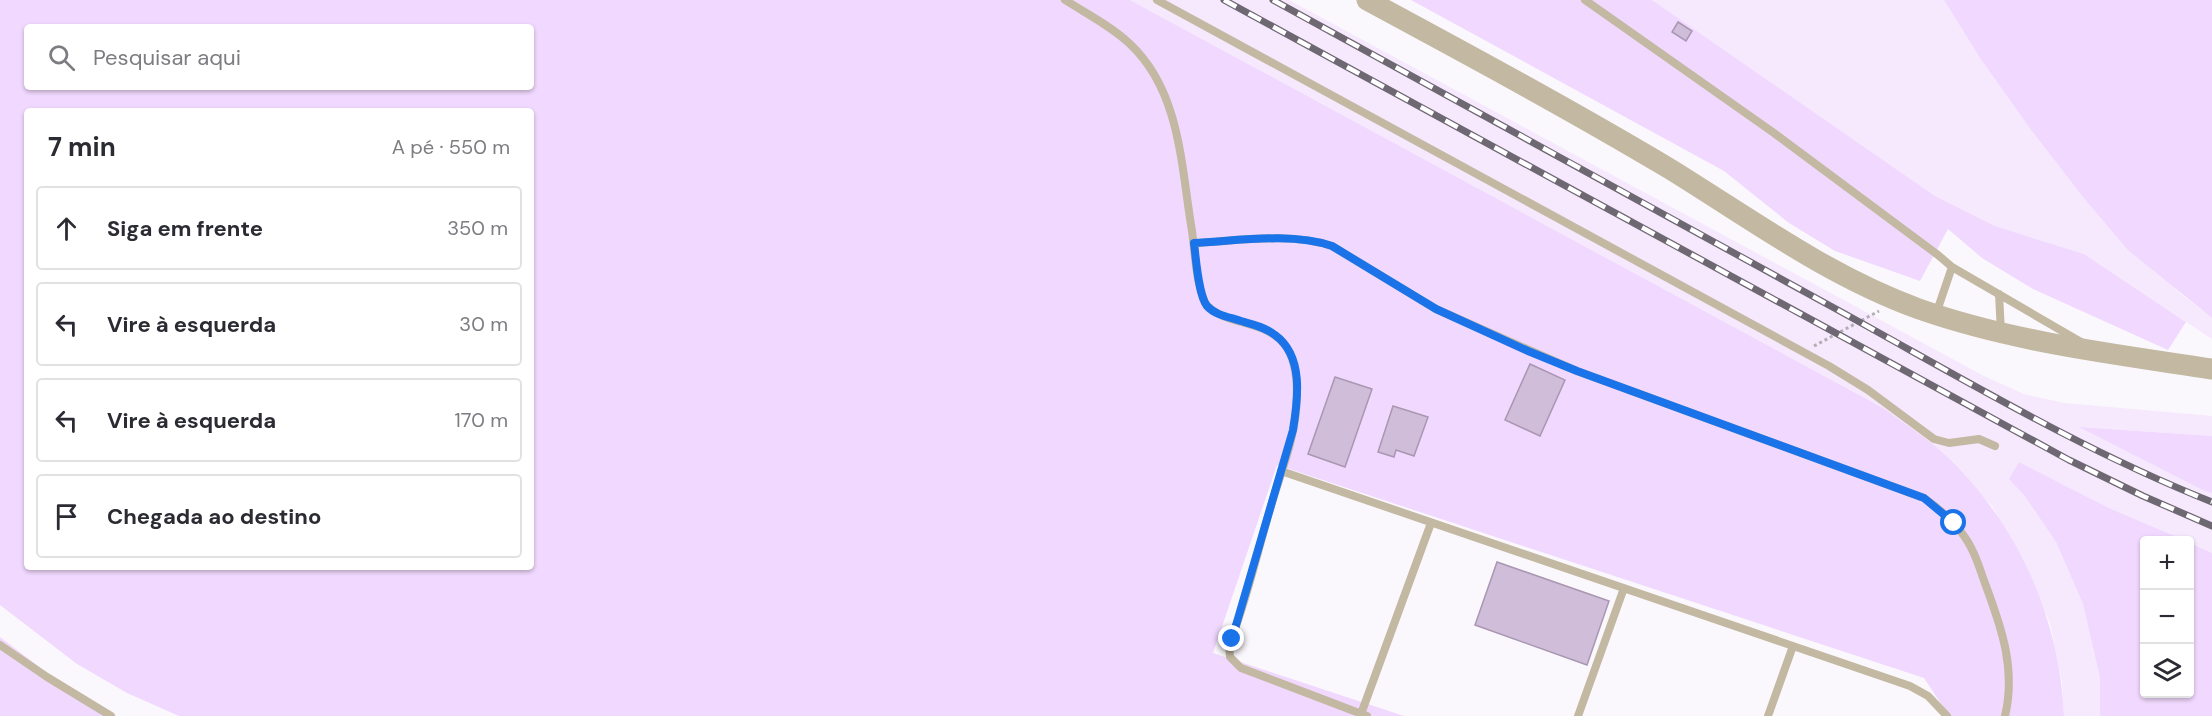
<!DOCTYPE html>
<html lang="pt">
<head>
<meta charset="utf-8">
<style>
  :root { --surface:#fff; --page:#f7f7f7; --text:#2b2b33; --muted:#7c7c81; --line:#e1e1e2 }
  body { margin:0; font-family:"DM Sans",sans-serif; background:var(--page); color:var(--text) }
  .controls { position:absolute; right:18px; bottom:18px; display:grid; overflow:hidden; border-radius:6px; box-shadow:0 2px 4px #0004 }
  .controls button { width:54px; height:54px; display:grid; place-items:center; padding:0; border:0; border-bottom:2px solid var(--line); background:var(--surface); color:var(--text); font:30px sans-serif }
  .stop { position:absolute; width:18px; height:18px; margin:-14px; border:4px solid #1a73e8; border-radius:50%; background:#fff }
  .stop.end { background:#1a73e8; border-color:#fff; box-shadow:0 2px 6px #0008 }
  .list { margin:0; padding:0; list-style:none }
  h2 { display:flex; justify-content:space-between; align-items:center; height:78px; margin:0; padding:0 24px; font-size:26px }
  h2 small { font-size:20px; font-weight:400; color:var(--muted) }
  .list li { display:grid; grid-template-columns:39px 1fr auto; gap:18px; align-items:center; box-sizing:border-box; height:84px; margin:0 12px 12px; padding:0 12px; border:2px solid var(--line); border-radius:6px }
  .list b { display:block; font-size:22px; white-space:nowrap }
  .list em { font-size:20px; font-style:normal; color:var(--muted) }
  .icon { flex:none; width:33px; height:33px; fill:none; stroke:currentColor; stroke-width:2; stroke-linecap:round; stroke-linejoin:round }
  .map { position:relative; flex:none; width:2212px; height:716px; overflow:hidden }
  .search { position:absolute; background:var(--surface); box-shadow:0 2px 4px #0004; left:24px; top:24px; width:510px; height:66px; display:flex; align-items:center; gap:15px; box-sizing:border-box; padding:0 21px; border-radius:6px; color:var(--muted); font-size:22px }
  .panel { position:absolute; background:var(--surface); box-shadow:0 2px 4px #0004; left:24px; top:108px; width:510px; height:462px; border-radius:6px }
  .map>svg:first-child { display:block }
  .built { fill:#f6e8fd }
  .green { fill:#f1d8fe; fill-rule:evenodd }
  .building { fill:#cfbdd9; stroke:#a997b2; stroke-width:1.5 }
  .lines { fill:none; stroke-linecap:round; stroke-linejoin:round }
  .path { stroke:#b3aeb5; stroke-width:3; stroke-dasharray:3 3; stroke-linecap:butt }
  .service { stroke:#c3b8a1; stroke-width:8 }
  .tertiary { stroke:#c3b8a1; stroke-width:21 }
  .rail-casing { stroke:#6e6872; stroke-width:7 }
  .rail { stroke:#fff; stroke-width:4.5; stroke-dasharray:14; stroke-linecap:butt }
  .route { stroke:#1a73e8; stroke-width:8 }
</style>
</head>
<body>
<div class="map">
<svg width="2212" height="716" viewBox="0 0 2212 716">
  <rect width="100%" height="100%" fill="#fbf8fd"/>
  <path class="built" d="M1130 0H1289L1984 376 2024 394 2064 403 2212 416V436L2080 427 2212 493V553L2190 543V540H2184L2109 508 2019 462 2010 479 2024 495 2056 542 2083 604 2100 678V716H2064L2062 682 2050 623 2025 563 1992 506 1943 453 1885 409Z
    M1652 0H1944L1980 58 2031 130 2083 197 2181 294 2212 318V339L2084 254 1995 226 1935 196Z"/>
  <path class="green" d="M0 0H1130L1885 409C1904 424 1926 437 1943 453 2016 520 2060 617 2064 716H1949L1924 678 1277 465 1213 653 1404 716H179L127 693 77 664 0 605ZM27 27H531V87H27ZM27 111H531V567H27Z
    M1411 0H1652L1935 196 1995 226 2084 254 2186 322 2168 350 2033 289 1982 258 1948 229 1920 281 1835 251 1789 223 1724 171Z
    M1944 0H2212V318L2128 250 2083 197 2031 130 1980 58Z
    M2079 427 2212 436V493L2205 491Z
    M2019 462 2109 508 2184 540H2144V694H2190V543L2212 553V716H2100V678L2083 604 2056 542 2024 495 2009 479Z
    M0 637 63 685 112 716H0Z"/>
  <path class="building" d="M1678 22 1692 31 1686 41 1672 32Z
    M1530 364 1565 380 1540 436 1505 420Z
    M1335 377 1372 389 1345 467 1308 454Z
    M1393 406 1428 417 1414 456 1396 450 1394 457 1378 452Z
    M1497 562 1609 601 1587 665 1475 625Z"/>
  <g class="lines">
    <path class="path" d="M1814 346 1879 311"/>
    <path class="service" d="M1065 0C1087 14 1111 26 1130 44 1181 92 1181 167 1192 231 1195 254 1196 282 1205 303 1224 327 1264 318 1285 345 1298 363 1298 389 1296 411 1293 445 1278 480 1269 513 1256 557 1246 603 1229 645L1230 657 1241 668 1367 716
      M1157 0 1829 366 1868 390 1934 439 1949 443 1979 439 1995 446
      M1585 0 1774 133 1938 255 1952 267 1936 314
      M1194 243C1237 241 1290 232 1332 246L1436 309 1577 371 1924 498C1938 508 1951 518 1961 532 1974 548 1979 567 1986 586 2002 629 2016 670 2005 716
      M1952 267 2081 342
      M1999 294 2001 332
      M1281 471 1910 686 1928 696 1947 716
      M0 645 47 677 111 716
      M1361 714 1431 523
      M1578 716 1624 588
      M1768 716 1793 646"/>
    <path class="tertiary" d="M1367 0C1469 55 1571 110 1670 169 1751 219 1828 276 1919 309 2013 342 2114 354 2212 369"/>
    <g class="rail-casing">
      <path id="rail" d="M1224 0 2069 460 2143 496 2212 526
        M1273 0C1461 103 1649 206 1836 309 1960 377 2081 450 2212 502"/>
    </g>
    <use href="#rail" class="rail"/>
  </g>
  <g class="lines">
    <path class="route" d="M1232 639 1293 430C1298 399 1304 356 1275 335 1265 327 1252 324 1241 321 1229 317 1215 315 1207 306 1198 294 1196 258 1194 243 1237 241 1290 232 1332 246L1436 309 1528 351 1577 371 1924 498 1954 523"/>
  </g>
</svg>
<div class="controls">
<button>+</button>
<button>−</button>
<button><svg class="icon" aria-label="layers" viewBox="0 0 24 24"><path d="M12 4l9 5-9 5-9-5zM3 14l9 5 9-5"/></svg></button>
</div>
<div class="stop" style="left:1954px;top:523px"></div>
<div class="stop end" style="left:1232px;top:639px"></div>
<div class="search"><svg class="icon" aria-label="search" viewBox="0 0 24 24"><circle cx="10" cy="10" r="6"/><path d="M15 15l6 6"/></svg>Pesquisar aqui</div>
<section class="panel">
<h2>7 min<small>A pé · 550 m</small></h2>
<ul class="list">
<li><svg class="icon" aria-label="ahead" viewBox="0 0 24 24"><path d="M12 20V5M6 11l6-6 6 6"/></svg><div><b>Siga em frente</b></div><em>350 m</em></li>
<li><svg class="icon" aria-label="left" viewBox="0 0 24 24"><path d="M17 20v-9H6M10 6l-5 5 5 5"/></svg><div><b>Vire à esquerda</b></div><em>30 m</em></li>
<li><svg class="icon" aria-label="left" viewBox="0 0 24 24"><path d="M17 20v-9H6M10 6l-5 5 5 5"/></svg><div><b>Vire à esquerda</b></div><em>170 m</em></li>
<li><svg class="icon" aria-label="arrive" viewBox="0 0 24 24"><path d="M6 21V4h12l-3 4 3 4H6"/></svg><div><b>Chegada ao destino</b></div></li>
</ul>
</section>
</div>
</body>
</html>
